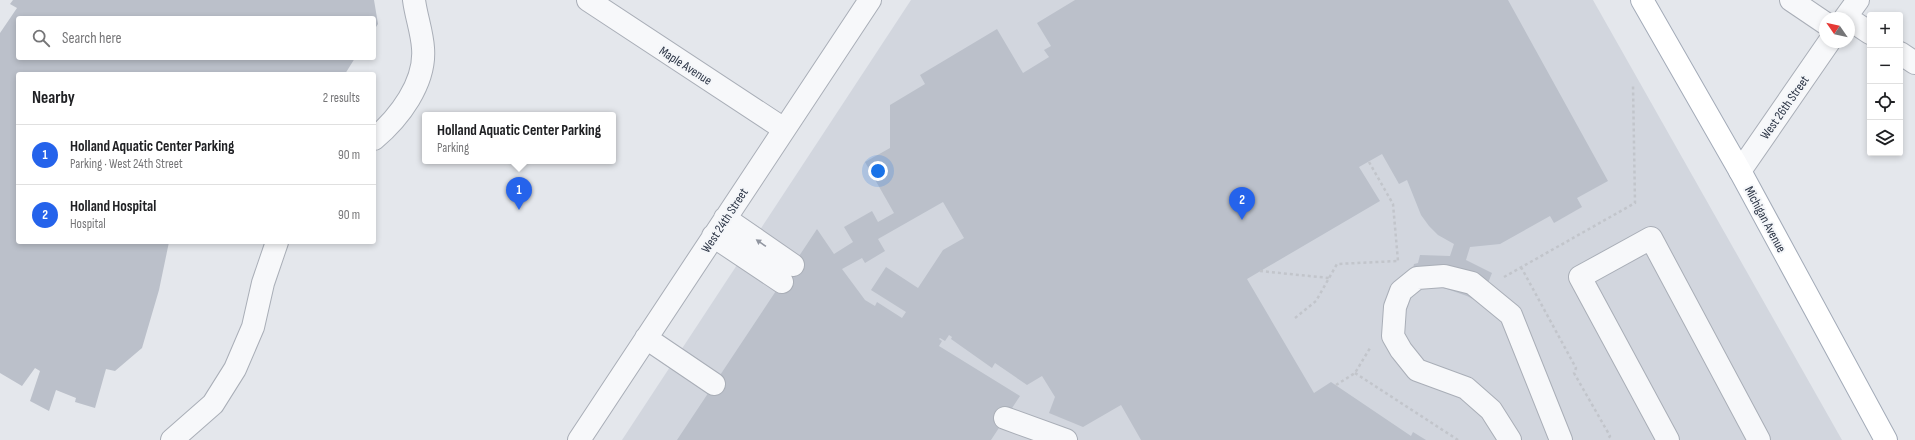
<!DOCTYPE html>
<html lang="en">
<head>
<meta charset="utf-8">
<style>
  :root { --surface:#fff; --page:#f2f2f2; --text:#202124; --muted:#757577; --line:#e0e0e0; --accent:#2563eb }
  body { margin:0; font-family:"Sofia Sans Condensed",sans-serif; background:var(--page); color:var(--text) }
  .controls { position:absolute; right:12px; top:12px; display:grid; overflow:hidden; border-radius:4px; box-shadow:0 2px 6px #0003 }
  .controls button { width:36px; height:36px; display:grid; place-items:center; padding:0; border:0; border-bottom:1px solid var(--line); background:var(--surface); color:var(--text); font:20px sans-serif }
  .compass { position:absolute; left:1819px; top:12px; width:36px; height:36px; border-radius:50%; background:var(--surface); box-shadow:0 2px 6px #0003; rotate:304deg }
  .you { position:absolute; left:878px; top:171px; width:14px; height:14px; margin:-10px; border:3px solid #fff; border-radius:50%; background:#1a73e8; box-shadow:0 0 0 6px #1a73e833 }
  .badge { display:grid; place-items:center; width:26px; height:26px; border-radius:50%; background:var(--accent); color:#fff; font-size:13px; font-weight:700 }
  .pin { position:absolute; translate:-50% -33px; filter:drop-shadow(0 1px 2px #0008) }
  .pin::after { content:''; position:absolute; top:21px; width:14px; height:12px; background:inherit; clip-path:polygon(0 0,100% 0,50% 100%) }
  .popup { position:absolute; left:422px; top:112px; width:194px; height:52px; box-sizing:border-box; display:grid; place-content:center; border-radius:4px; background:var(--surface); filter:drop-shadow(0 1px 3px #0005); font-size:13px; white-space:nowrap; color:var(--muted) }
  .popup b { font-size:15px; color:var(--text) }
  .popup::after { content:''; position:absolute; left:50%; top:100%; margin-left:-8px; border:8px solid transparent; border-top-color:var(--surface) }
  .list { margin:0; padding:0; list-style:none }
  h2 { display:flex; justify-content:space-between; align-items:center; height:52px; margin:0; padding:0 16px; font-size:17px }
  h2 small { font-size:13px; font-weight:400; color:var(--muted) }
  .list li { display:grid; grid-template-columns:26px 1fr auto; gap:12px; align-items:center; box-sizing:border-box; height:60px; padding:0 16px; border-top:1px solid var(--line) }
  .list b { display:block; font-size:15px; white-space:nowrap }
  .list p { margin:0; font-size:13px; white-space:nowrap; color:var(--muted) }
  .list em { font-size:13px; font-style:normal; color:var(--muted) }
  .icon { flex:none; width:22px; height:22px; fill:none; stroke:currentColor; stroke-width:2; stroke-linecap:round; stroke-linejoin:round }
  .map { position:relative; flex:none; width:1915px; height:440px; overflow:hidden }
  .search { position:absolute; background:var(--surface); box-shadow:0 2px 6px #0003; left:16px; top:16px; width:360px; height:44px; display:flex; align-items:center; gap:10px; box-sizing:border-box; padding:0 14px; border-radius:4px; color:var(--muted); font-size:15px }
  .panel { position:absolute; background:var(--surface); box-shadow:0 2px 6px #0003; left:16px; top:72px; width:360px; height:172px; border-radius:4px }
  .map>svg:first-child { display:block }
  .built { fill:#d2d6de }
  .building { fill:#bbc0ca; fill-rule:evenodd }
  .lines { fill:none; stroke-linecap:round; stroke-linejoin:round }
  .minor-casing { stroke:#a9aeb7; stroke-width:24 }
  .major-casing { stroke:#a3abb8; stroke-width:24 }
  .path { stroke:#c2c5cb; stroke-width:2.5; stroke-dasharray:3 3; stroke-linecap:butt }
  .minor { stroke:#f7f8fa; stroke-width:22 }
  .major { stroke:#fff; stroke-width:22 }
  .oneway { fill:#9196a0 }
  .labels { text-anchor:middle; stroke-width:4; stroke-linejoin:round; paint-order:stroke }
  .street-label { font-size:13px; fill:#2b3445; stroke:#f4f6f9 }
</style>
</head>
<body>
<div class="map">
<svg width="1915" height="440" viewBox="0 0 1915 440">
  <rect width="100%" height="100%" fill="#e4e7ec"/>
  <path class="built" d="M911 0H1593L1842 440H622Z"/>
  <path class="building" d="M13 0H374L378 24 374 30V18H18V58H355L345 74H18V242H169L159 290 142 348 115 371 106 369 95 408 75 402 76 398 56 390 49 411 30 401 40 371 35 368 22 386 0 373V33L17 8 10 4Z
    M1075 0H1508L1608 181 1577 198 1582 207 1554 223 1550 216 1500 244 1470 247 1466 260 1492 273 1488 283 1486 306 1467 296 1447 289 1433 285H1409L1414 264 1418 263 1420 255 1450 256 1454 244 1438 235 1429 226 1421 215 1407 180 1399 184 1382 154 1359 167 1380 201 1247 279 1314 393 1331 382 1411 436 1413 432 1426 440H1141L1121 405 1083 427 1049 413 1055 397 1042 376 1027 385 995 363 992 368 951 339 952 337 949 335 945 341 940 338 939 339 942 341 939 346 1020 396 991 440H677L817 229 834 254 853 242 844 227 872 211 878 222 894 213 865 162 890 148V105L925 84 920 75 997 29 1023 73 1049 57 1044 50 1051 46 1037 23ZM943 202 964 238 943 250 918 288 886 267 871 290 906 312 902 318 877 302 875 306 865 300 842 269 862 258 865 263 885 251 878 239Z"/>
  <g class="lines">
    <g class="minor-casing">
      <path id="minor" d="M588 0 784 129
        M1791 0 1825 23
        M1845 18 1858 0
        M1849 19 1870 33
        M1900 53 1915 63
        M374 139C399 118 426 83 423 48 422 32 416 16 414 0
        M1740 171 1829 42
        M725 218 793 265
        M713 236 782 282
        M646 338 714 384
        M1005 418 1066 440
        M172 440 213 404 235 369 253 327 263 283 277 242
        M579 440 870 0
        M1510 440 1491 410 1466 388 1417 370 1401 350 1393 336 1395 307 1401 291 1417 278 1444 276 1472 283 1511 315 1561 440
        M1668 440 1580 277 1651 238 1759 440"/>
    </g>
    <g class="major-casing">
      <path id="major" d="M1642 0 1740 171 1886 440"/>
    </g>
    <path class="path" d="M1369 162 1393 204 1398 261
      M1521 267 1576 368 1574 373 1610 436 1607 440
      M1260 271 1329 278
      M1504 277 1635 203 1633 85
      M1295 318 1316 301 1337 264 1397 261
      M1355 373 1458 440
      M1336 385 1355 373 1370 348"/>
    <use href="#minor" class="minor"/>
    <use href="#major" class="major"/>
  </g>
  <defs><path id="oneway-solid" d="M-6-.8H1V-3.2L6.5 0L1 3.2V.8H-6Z"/></defs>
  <use class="oneway" href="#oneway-solid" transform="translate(761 243) rotate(-146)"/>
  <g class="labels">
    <g class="street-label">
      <text transform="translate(686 65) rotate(33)" y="5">Maple Avenue</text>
      <text transform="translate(1784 107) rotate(-55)" y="5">West 26th Street</text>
      <text transform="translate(1766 219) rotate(62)" y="5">Michigan Avenue</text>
      <text transform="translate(724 220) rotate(-57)" y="5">West 24th Street</text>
    </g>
  </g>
</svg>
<div class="controls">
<button>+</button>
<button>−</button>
<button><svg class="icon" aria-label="locate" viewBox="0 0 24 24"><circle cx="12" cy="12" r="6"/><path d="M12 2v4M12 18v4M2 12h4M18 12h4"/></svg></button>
<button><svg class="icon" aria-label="layers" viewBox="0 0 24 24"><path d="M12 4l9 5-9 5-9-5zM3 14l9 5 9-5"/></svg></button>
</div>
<svg class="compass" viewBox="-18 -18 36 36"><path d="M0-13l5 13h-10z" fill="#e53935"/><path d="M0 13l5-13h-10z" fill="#757577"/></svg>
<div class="you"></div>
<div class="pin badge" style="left:519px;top:210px">1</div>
<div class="popup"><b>Holland Aquatic Center Parking</b>Parking</div>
<div class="pin badge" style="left:1242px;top:220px">2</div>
<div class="search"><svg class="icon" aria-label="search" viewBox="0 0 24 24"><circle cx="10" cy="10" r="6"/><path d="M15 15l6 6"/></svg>Search here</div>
<section class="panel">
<h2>Nearby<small>2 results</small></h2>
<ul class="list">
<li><span class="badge">1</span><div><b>Holland Aquatic Center Parking</b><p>Parking · West 24th Street</p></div><em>90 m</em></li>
<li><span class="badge">2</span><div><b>Holland Hospital</b><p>Hospital</p></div><em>90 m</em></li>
</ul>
</section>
</div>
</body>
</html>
